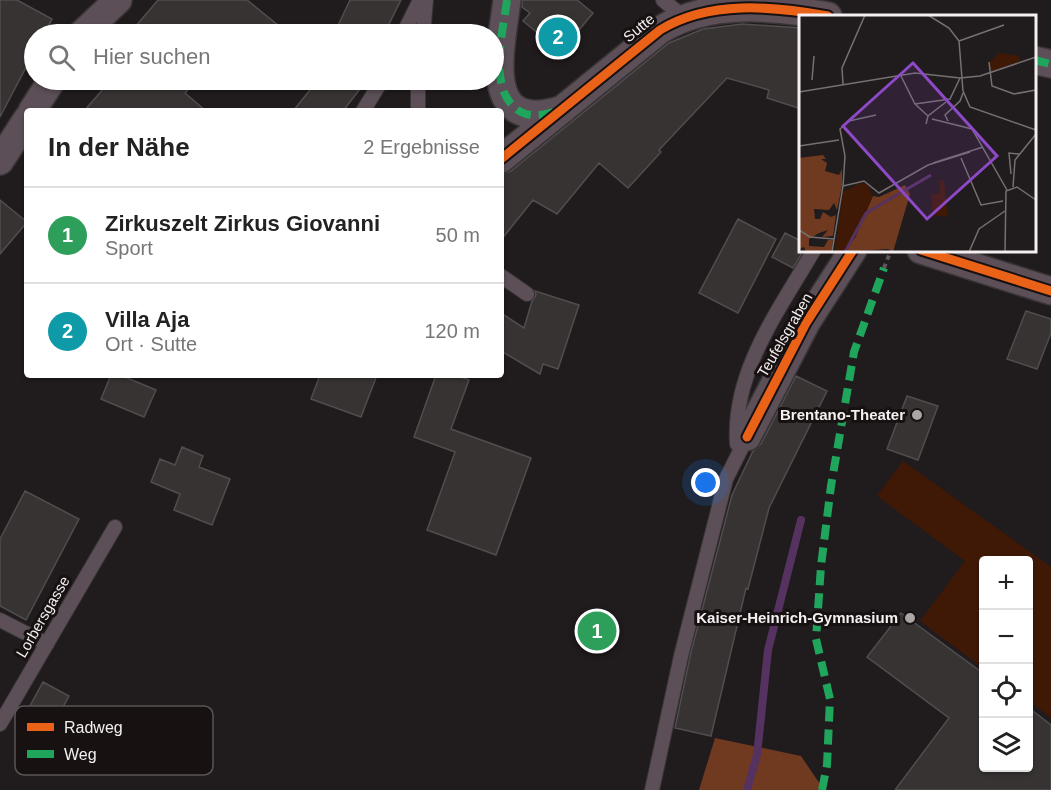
<!DOCTYPE html>
<html lang="de">
<head>
<meta charset="utf-8">
<style>
  :root { --surface:#fff; --page:#f2f2f2; --text:#222; --muted:#767676; --line:#e0e0e0; --accent:#5f5d5d }
  body { margin:0; font-family:Arial,sans-serif; background:var(--page); color:var(--text) }
  .controls { position:absolute; right:18px; bottom:18px; display:grid; overflow:hidden; border-radius:6px; box-shadow:0 2px 4px #0004 }
  .controls button { width:54px; height:54px; display:grid; place-items:center; padding:0; border:0; border-bottom:2px solid var(--line); background:var(--surface); color:var(--text); font:30px sans-serif }
  .you { position:absolute; left:706px; top:483px; width:21px; height:21px; margin:-15px; border:4px solid #fff; border-radius:50%; background:#1a73e8; box-shadow:0 0 0 9px #1a73e833 }
  .badge { display:grid; place-items:center; width:39px; height:39px; border-radius:50%; background:var(--accent); color:#fff; font-size:20px; font-weight:700 }
  .pin { position:absolute; translate:-50% -50%; border:3px solid #fff; box-shadow:0 2px 6px #0006 }
  .list { margin:0; padding:0; list-style:none }
  h2 { display:flex; justify-content:space-between; align-items:center; height:78px; margin:0; padding:0 24px; font-size:26px }
  h2 small { font-size:20px; font-weight:400; color:var(--muted) }
  .list li { display:grid; grid-template-columns:39px 1fr auto; gap:18px; align-items:center; box-sizing:border-box; height:96px; padding:0 24px; border-top:2px solid var(--line) }
  .list b { display:block; font-size:22px; white-space:nowrap }
  .list p { margin:0; font-size:20px; white-space:nowrap; color:var(--muted) }
  .list em { font-size:20px; font-style:normal; color:var(--muted) }
  .icon { flex:none; width:33px; height:33px; fill:none; stroke:currentColor; stroke-width:2; stroke-linecap:round; stroke-linejoin:round }
  .map { position:relative; flex:none; width:1051px; height:790px; overflow:hidden }
  .search { position:absolute; background:var(--surface); box-shadow:0 2px 4px #0004; left:24px; top:24px; width:480px; height:66px; display:flex; align-items:center; gap:15px; box-sizing:border-box; padding:0 21px; border-radius:33px; color:var(--muted); font-size:22px }
  .panel { position:absolute; background:var(--surface); box-shadow:0 2px 4px #0004; left:24px; top:108px; width:480px; height:270px; border-radius:6px }
  .map>svg:first-child { display:block }
  .green { fill:#3f1906 }
  .forest { fill:#703a20 }
  .lines { fill:none; stroke-linecap:round; stroke-linejoin:round }
  .stream { stroke:#563260; stroke-width:8 }
  .building { fill:#373333; stroke:#514d4e; stroke-width:1.5 }
  .service-casing { stroke:#393536; stroke-width:16 }
  .minor-casing { stroke:#393536; stroke-width:30 }
  .path { stroke:#5f565b; stroke-width:4; stroke-dasharray:4.5 4.5; stroke-linecap:butt }
  .service { stroke:#5c4f57; stroke-width:14 }
  .minor { stroke:#5c4f57; stroke-width:27 }
  .quiet { stroke:#20a55d; stroke-width:8; stroke-dasharray:15 8; stroke-linecap:butt }
  .cycleway-casing { stroke:#171112; stroke-width:13 }
  .cycleway { stroke:#ea6118; stroke-width:9 }
  .poi-dot { fill:#aaa5a6; stroke:#171112; stroke-width:2 }
  .labels { text-anchor:middle; stroke-width:6; stroke-linejoin:round; paint-order:stroke }
  .street-label { font-size:15px; fill:#f4eff0; stroke:#171112 }
  .poi-label { font-size:15px; font-weight:bold; fill:#f4eff0; stroke:#171112; text-anchor:end }
  .inset-river { fill:none; stroke:#563260; stroke-width:3 }
  .inset-road { fill:none; stroke:#757071; stroke-width:1.5 }
  .view { fill:#8d49c6; fill-opacity:0.15; stroke:#8d49c6; stroke-width:3 }
  .inset-edge { fill:none; stroke:#f4eff0; stroke-width:3 }
  .key { fill:#171112; stroke:#595455; stroke-width:1.5 }
  .key-label { font-size:16px; fill:#f4eff0 }
</style>
</head>
<body>
<div class="map">
<svg width="1051" height="790" viewBox="0 0 1051 790">
  <rect width="100%" height="100%" fill="#201b1c"/>
  <path class="green" d="M903 461 1051 567V718L1029 701 1028 560H984L983 668 920 621 965 561 877 496Z"/>
  <path class="forest" d="M715 738 801 756 824 790H699Z"/>
  <g class="lines">
    <path class="stream" d="M747 790 757 755 768 650 801 520"/>
  </g>
  <path class="building" d="M0 0H17L52 19 44 34H34V52L0 117Z
    M158 0H247L289 34H129Z
    M350 0H401L384 34H334Z
    M522 0H577L593 13 561 52 523 21 530 13 522 7Z
    M742 24 801 28V109L767 98 769 90 727 78 659 150 661 152 628 188 599 163 557 214 533 200 501 240V174L511 171 669 43 703 29Z
    M111 80H197L185 93 206 111H84Z
    M318 80H367L343 111H293Z
    M0 200 27 222 0 254Z
    M738 219 776 239 738 313 699 293Z
    M785 233 801 241V255L793 268 772 257Z
    M535 291 579 305 558 369 543 364 540 374 501 351V313L524 328 532 301 536 295Z
    M1026 311 1051 319V333L1037 369 1007 359Z
    M111 375H120L156 390 144 417 101 399Z
    M320 375H377L361 417 311 399Z
    M436 375H456L469 380 451 429 531 458 496 555 427 530 455 452 414 437Z
    M796 376 827 391 769 508 748 589 746 588 711 736 675 728 691 652 732 495 753 451 761 444Z
    M907 396 938 406 918 460 887 449Z
    M182 447 203 456 199 467 230 479 212 525 174 510 180 494 151 482 160 459 175 465Z
    M25 491 79 519 26 620 0 606V539Z
    M901 613 984 674V768H1029V708L1051 725V790H895L949 718 867 657Z
    M43 682 69 696 51 729 25 715Z"/>
  <g class="lines">
    <g class="service-casing">
      <path id="service" d="M663 0 681 15
        M403 34 420 0
        M423 34 426 0
        M363 111 382 80
        M418 111V80
        M501 276 527 294
        M737 444C732 372 779 310 814 250
        M0 620 47 644
        M0 724 115 527
        M652 790 681 656 726 479 747 437"/>
    </g>
    <g class="minor-casing">
      <path id="minor" d="M507 0C501 49 479 136 563 109
        M82 34 118 0
        M1034 60 1051 64
        M32 111 52 80
        M501 159 660 30C709 0 772 6 828 16
        M0 161 27 119
        M921 250 1051 291
        M747 437 806 323 853 250"/>
    </g>
    <path class="path" d="M884 268 891 250"/>
    <use href="#service" class="service"/>
    <use href="#minor" class="minor"/>
    <path class="quiet" d="M507 0C503 33 486 92 521 112 531 117 542 116 553 112
      M1034 60 1051 64
      M822 790 827 765 830 699 816 639 821 566 831 486 854 352 884 268"/>
    <g class="cycleway-casing">
      <path id="cycleway" d="M501 159 660 30C709 0 772 6 828 16
        M921 250 1051 291
        M747 437 806 323 853 250"/>
    </g>
    <use href="#cycleway" class="cycleway"/>
  </g>
  <g class="poi-dot">
    <circle cx="917" cy="415" r="6"/>
    <circle cx="910" cy="618" r="6"/>
  </g>
  <g class="labels">
    <g class="street-label">
      <text transform="translate(639 28) rotate(-39)" y="5">Sutte</text>
      <text transform="translate(785 335) rotate(-60)" y="5">Teufelsgraben</text>
      <text transform="translate(43 617) rotate(-60)" y="5">Lorbersgasse</text>
    </g>
    <g class="poi-label">
      <text x="905" y="420">Brentano-Theater</text>
      <text x="898" y="623">Kaiser-Heinrich-Gymnasium</text>
    </g>
  </g>
  <g transform="translate(799 15)">
    <rect width="237" height="237" fill="#201b1c"/>
    <path d="M200 38 220 41 221 46 191 57V47ZM140 165H145L149 202 134 200 132 179 141 178ZM62 168 68 169 74 181 51 231 44 237H36L44 177Z" fill="#3f1906"/>
    <path d="M24 140 27 144H22L28 148 26 156 40 160 43 154V171L38 195 35 188 30 195 15 194 16 204H21L24 197 32 202 37 200 34 221 23 222 29 215 20 218 10 224V231L25 232 29 225H34L33 237H7L5 232 0 234V143ZM106 170 111 179 94 237 89 234 44 237 56 223 74 181 80 182Z" fill="#703a20"/>
    <path class="inset-river" d="M46 237 67 198 132 160"/>
    <path class="inset-road" d="M129 0 150 13 160 26 164 76 171 92 237 115M160 26 205 10M190 47 193 71 215 79 237 75M102 61 116 89 129 101M13 65 15 41M44 69 43 53 66 0M0 77 116 58 161 63 181 61 237 42M116 89 151 84 161 63M133 104 173 114 208 175M149 106 146 100 161 86 164 78M127 109 129 101 147 87M0 131 40 125M162 143 182 190 204 186M134 148 184 132M212 159 210 138 220 139M44 171 65 166 80 178 129 150 171 137M214 172 216 145 237 119M0 215 11 222 35 224M33 237 44 171 46 141 41 114 50 106 77 100M170 237 180 214 206 196M206 237 207 176 218 172 237 185"/>
    <path class="view" d="M114 48 198 141 128 204 44 111Z"/>
    <rect width="237" height="237" class="inset-edge"/>
  </g>
  <rect x="15" y="706" width="198" height="69" rx="9" class="key"/>
  <rect x="27" y="723" width="27" height="8" fill="#ea6118"/>
  <rect x="27" y="750" width="27" height="8" fill="#20a55d"/>
  <g class="key-label">
    <text x="64" y="733">Radweg</text>
    <text x="64" y="760">Weg</text>
  </g>
</svg>
<div class="controls">
<button>+</button>
<button>−</button>
<button><svg class="icon" aria-label="locate" viewBox="0 0 24 24"><circle cx="12" cy="12" r="6"/><path d="M12 2v4M12 18v4M2 12h4M18 12h4"/></svg></button>
<button><svg class="icon" aria-label="layers" viewBox="0 0 24 24"><path d="M12 4l9 5-9 5-9-5zM3 14l9 5 9-5"/></svg></button>
</div>
<div class="you"></div>
<div class="pin badge" style="left:597px;top:631px;background:#2e9e5b">1</div>
<div class="pin badge" style="left:558px;top:37px;background:#0f9aa8">2</div>
<div class="search"><svg class="icon" aria-label="search" viewBox="0 0 24 24"><circle cx="10" cy="10" r="6"/><path d="M15 15l6 6"/></svg>Hier suchen</div>
<section class="panel">
<h2>In der Nähe<small>2 Ergebnisse</small></h2>
<ul class="list">
<li><span class="badge" style="background:#2e9e5b">1</span><div><b>Zirkuszelt Zirkus Giovanni</b><p>Sport</p></div><em>50 m</em></li>
<li><span class="badge" style="background:#0f9aa8">2</span><div><b>Villa Aja</b><p>Ort · Sutte</p></div><em>120 m</em></li>
</ul>
</section>
</div>
</body>
</html>
